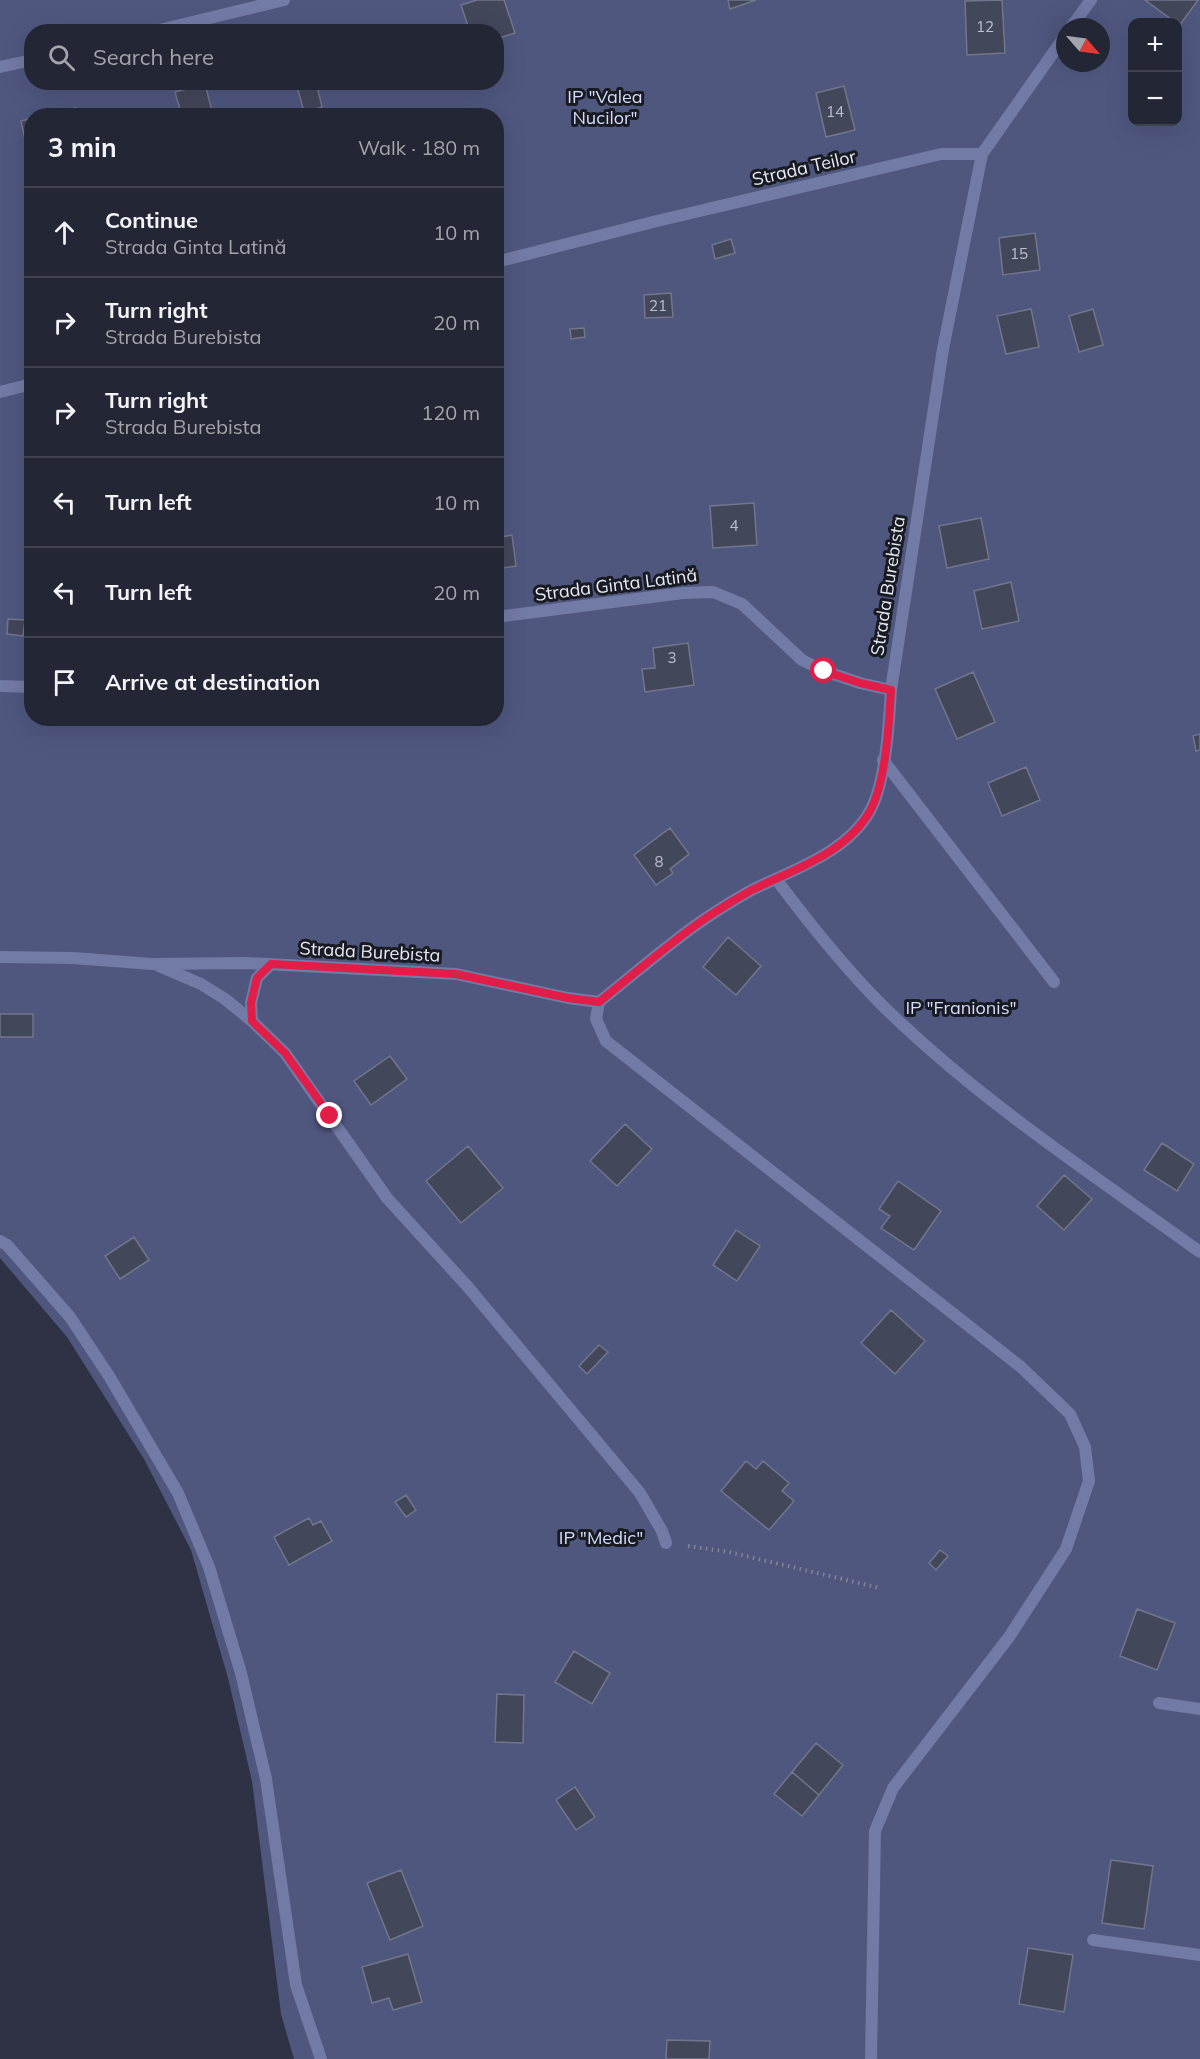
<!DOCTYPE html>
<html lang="en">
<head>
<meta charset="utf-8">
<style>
  :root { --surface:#232634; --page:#2b2e3c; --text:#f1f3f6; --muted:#a3a5ac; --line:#40434f }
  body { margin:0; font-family:Mulish,sans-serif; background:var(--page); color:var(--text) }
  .controls { position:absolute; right:18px; top:18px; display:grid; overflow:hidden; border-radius:12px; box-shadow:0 6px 24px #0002 }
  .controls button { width:54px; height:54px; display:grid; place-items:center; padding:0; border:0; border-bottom:2px solid var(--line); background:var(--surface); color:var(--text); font:30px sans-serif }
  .compass { position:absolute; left:1056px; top:18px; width:54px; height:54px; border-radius:50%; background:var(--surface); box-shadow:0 6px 24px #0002; rotate:118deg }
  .stop { position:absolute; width:18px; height:18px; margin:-14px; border:4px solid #e11d48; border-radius:50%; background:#fff }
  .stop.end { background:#e11d48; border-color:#fff; box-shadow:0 2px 6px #0008 }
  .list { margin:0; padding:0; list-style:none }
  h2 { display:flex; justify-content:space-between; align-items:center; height:78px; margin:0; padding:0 24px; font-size:26px }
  h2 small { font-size:20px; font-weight:400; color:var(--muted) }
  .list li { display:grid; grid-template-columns:39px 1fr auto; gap:18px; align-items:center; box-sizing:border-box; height:90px; padding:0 24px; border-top:2px solid var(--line) }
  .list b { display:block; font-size:22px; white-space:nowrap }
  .list p { margin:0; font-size:20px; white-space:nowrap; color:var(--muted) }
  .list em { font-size:20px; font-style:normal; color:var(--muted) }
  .icon { flex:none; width:33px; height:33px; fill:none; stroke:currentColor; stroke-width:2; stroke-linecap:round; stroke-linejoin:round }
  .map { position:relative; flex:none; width:1200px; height:2059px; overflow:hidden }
  .search { position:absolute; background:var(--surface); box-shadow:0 6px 24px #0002; left:24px; top:24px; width:480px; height:66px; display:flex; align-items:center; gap:15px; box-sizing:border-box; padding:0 21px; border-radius:24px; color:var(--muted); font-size:22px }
  .panel { position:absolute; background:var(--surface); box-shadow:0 6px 24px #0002; left:24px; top:108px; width:480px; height:618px; border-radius:24px }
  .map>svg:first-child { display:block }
  .green { fill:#50577f; fill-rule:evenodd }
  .building { fill:#43475a; stroke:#72768c; stroke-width:1.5 }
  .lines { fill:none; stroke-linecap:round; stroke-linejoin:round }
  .path { stroke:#838596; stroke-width:4; stroke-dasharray:1.5 4.5; stroke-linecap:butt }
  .lane { stroke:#727aa6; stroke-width:12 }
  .street { stroke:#727aa6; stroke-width:12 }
  .route { stroke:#e11d48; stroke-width:8 }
  .labels { text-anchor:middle; stroke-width:6; stroke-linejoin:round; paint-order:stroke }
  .number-label { font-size:15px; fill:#bec0cf }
  .park-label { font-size:18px; fill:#d4dbfe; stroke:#191b23 }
  .street-label { font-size:18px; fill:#e7e9f6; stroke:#191b23 }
</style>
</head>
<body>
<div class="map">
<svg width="1200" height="2059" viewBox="0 0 1200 2059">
  <rect width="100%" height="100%" fill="#2f3245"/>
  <path class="green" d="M0 0H1200V2059H294L281 2014 252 1781 228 1678 191 1550 144 1459 67 1337 0 1258ZM1132 22H1178V122H1132ZM1065 27H1101V63H1065ZM32 32H496V82H32ZM32 116H496V718H32Z"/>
  <path class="building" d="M477 0H504L515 33 496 39V32H470L461 5Z
    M728 0H756L730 9Z
    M1002 0 1005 53 967 55 965 1Z
    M1145 0H1198L1179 26 1178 22H1175Z
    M296 82H316L322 107 304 112Z
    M205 84 212 111 195 116H182L175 92Z
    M844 86 855 130 826 137 816 93Z
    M76 108 77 116H44Z
    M32 118V162H30L21 121Z
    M1035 233 1040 270 1003 275 999 238Z
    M731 239 735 253 715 259 712 245Z
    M671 293 673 317 645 318 644 295Z
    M1031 309 1039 347 1006 354 997 316Z
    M1093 309 1103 345 1079 352 1069 316Z
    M584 328 585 337 571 339 570 329Z
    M754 503 757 545 713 548 710 506Z
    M981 518 989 559 947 568 939 526Z
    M512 535 516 566 496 569V538Z
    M1011 582 1019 621 982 629 974 591Z
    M8 619 25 620 23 636 7 634Z
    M688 643 694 685 645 692 642 669 655 668 653 648Z
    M973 672 995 722 957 739 935 689Z
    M1200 734V750L1196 751 1193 736Z
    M1026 767 1040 800 1002 816 988 783Z
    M670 828 689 854 670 869 673 873 656 885 634 855Z
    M728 937 761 966 736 995 703 967Z
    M0 1014H33V1037H0Z
    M390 1056 407 1079 371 1105 354 1081Z
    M625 1124 652 1149 617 1186 590 1161Z
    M1162 1143 1194 1164 1177 1191 1144 1170Z
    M468 1146 503 1188 461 1223 426 1181Z
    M1064 1175 1092 1199 1064 1230 1037 1206Z
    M898 1181 941 1211 914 1250 881 1228 890 1216 879 1209Z
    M736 1230 760 1246 737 1281 713 1265Z
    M134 1237 149 1260 120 1279 105 1256Z
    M891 1310 925 1341 895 1374 861 1343Z
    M599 1345 608 1352 587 1374 579 1366Z
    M746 1461 756 1469 763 1461 789 1483 782 1491 794 1501 769 1530 721 1491Z
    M406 1495 416 1510 406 1517 395 1502Z
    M309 1518 313 1525 321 1521 332 1541 289 1565 274 1537Z
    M940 1550 948 1556 936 1570 929 1563Z
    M1137 1609 1175 1623 1157 1670 1120 1656Z
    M574 1651 610 1673 592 1704 555 1682Z
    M497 1694 524 1695 523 1743 495 1742Z
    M816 1743 843 1765 819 1795 792 1772Z
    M792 1772 819 1795 802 1816 774 1794Z
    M575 1787 595 1817 576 1830 556 1800Z
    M1111 1860 1153 1866 1144 1929 1102 1923Z
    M401 1870 423 1926 390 1940 367 1883Z
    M1028 1948 1073 1955 1064 2012 1019 2004Z
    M408 1954 422 2002 393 2010 389 1998 372 2003 362 1967Z
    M667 2040 710 2041 709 2059H666Z"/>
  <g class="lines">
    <path class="path" d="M688 1546 729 1552 880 1588"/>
    <path class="lane" d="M883 760 1054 982"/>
    <path class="street" d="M1071 27 1091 0
      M151 32 284 0
      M0 67 32 60
      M496 262 657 221 941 154H982L1065 36
      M0 392 32 384
      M496 617 683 593 713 592 742 604 802 660 824 671 860 683 891 690
      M0 686 32 687
      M776 879C809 923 842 965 881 1004 977 1099 1091 1173 1200 1252
      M0 957 73 958 152 964 247 963 456 974 568 998 599 1002C633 975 667 945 703 920 718 910 734 900 750 891 791 870 846 854 870 811 886 782 889 723 891 690L943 349 982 154
      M159 966 201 984 225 999 252 1021 285 1053 387 1198 468 1287 640 1493 662 1531 666 1543
      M599 1002 596 1019 606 1041 1021 1367 1070 1414 1085 1447 1089 1481 1066 1549 1009 1637 893 1788 875 1831 871 2059
      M252 1021 251 1003 257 978 271 964
      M0 1241 7 1245 70 1317 109 1376 178 1493 209 1567 241 1673 266 1779 296 1985 321 2059
      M1159 1703 1200 1709
      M1093 1940 1200 1955"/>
  </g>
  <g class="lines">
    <path class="route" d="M330 1116 285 1053 252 1021 251 1003 257 978 271 964 456 974 568 998 599 1002C633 975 667 945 703 920 718 910 734 900 750 891 791 870 846 854 870 811 886 782 889 723 891 690L860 683 824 671"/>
  </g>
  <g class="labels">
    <g class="number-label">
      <text x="985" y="32">12</text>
      <text x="835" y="117">14</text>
      <text x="1019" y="259">15</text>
      <text x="658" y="311">21</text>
      <text x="734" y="531">4</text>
      <text x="672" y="663">3</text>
      <text x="659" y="867">8</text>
    </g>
    <g class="park-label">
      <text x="605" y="103">IP "Valea<tspan x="605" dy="21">Nucilor"</tspan></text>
      <text x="961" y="1014">IP "Franionis"</text>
      <text x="601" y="1544">IP "Medic"</text>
    </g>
    <g class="street-label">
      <text transform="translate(804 168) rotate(-13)" y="6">Strada Teilor</text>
      <text transform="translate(616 585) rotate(-7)" y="6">Strada Ginta Latină</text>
      <text transform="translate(888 586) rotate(-81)" y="6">Strada Burebista</text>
      <text transform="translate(370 952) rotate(3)" y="6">Strada Burebista</text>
    </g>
  </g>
</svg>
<div class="controls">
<button>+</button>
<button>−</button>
</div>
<svg class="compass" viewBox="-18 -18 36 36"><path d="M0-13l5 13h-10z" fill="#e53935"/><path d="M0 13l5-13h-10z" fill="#a3a5ac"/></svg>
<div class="stop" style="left:824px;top:671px"></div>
<div class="stop end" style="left:330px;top:1116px"></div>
<div class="search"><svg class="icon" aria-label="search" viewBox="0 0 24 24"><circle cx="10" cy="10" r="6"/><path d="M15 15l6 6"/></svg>Search here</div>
<section class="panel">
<h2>3 min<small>Walk · 180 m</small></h2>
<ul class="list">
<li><svg class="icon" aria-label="ahead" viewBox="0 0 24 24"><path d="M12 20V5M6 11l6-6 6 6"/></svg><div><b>Continue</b><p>Strada Ginta Latină</p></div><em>10 m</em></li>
<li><svg class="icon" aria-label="right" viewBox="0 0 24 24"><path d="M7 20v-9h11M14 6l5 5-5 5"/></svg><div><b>Turn right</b><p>Strada Burebista</p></div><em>20 m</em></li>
<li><svg class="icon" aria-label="right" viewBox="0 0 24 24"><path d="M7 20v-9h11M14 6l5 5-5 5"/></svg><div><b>Turn right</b><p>Strada Burebista</p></div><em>120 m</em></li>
<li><svg class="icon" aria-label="left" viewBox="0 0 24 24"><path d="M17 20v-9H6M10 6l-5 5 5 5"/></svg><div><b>Turn left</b></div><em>10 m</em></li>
<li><svg class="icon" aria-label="left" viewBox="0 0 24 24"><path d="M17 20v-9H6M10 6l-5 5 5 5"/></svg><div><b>Turn left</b></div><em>20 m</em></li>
<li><svg class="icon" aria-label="arrive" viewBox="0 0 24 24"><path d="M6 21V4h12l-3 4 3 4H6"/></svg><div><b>Arrive at destination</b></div></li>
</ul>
</section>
</div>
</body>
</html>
